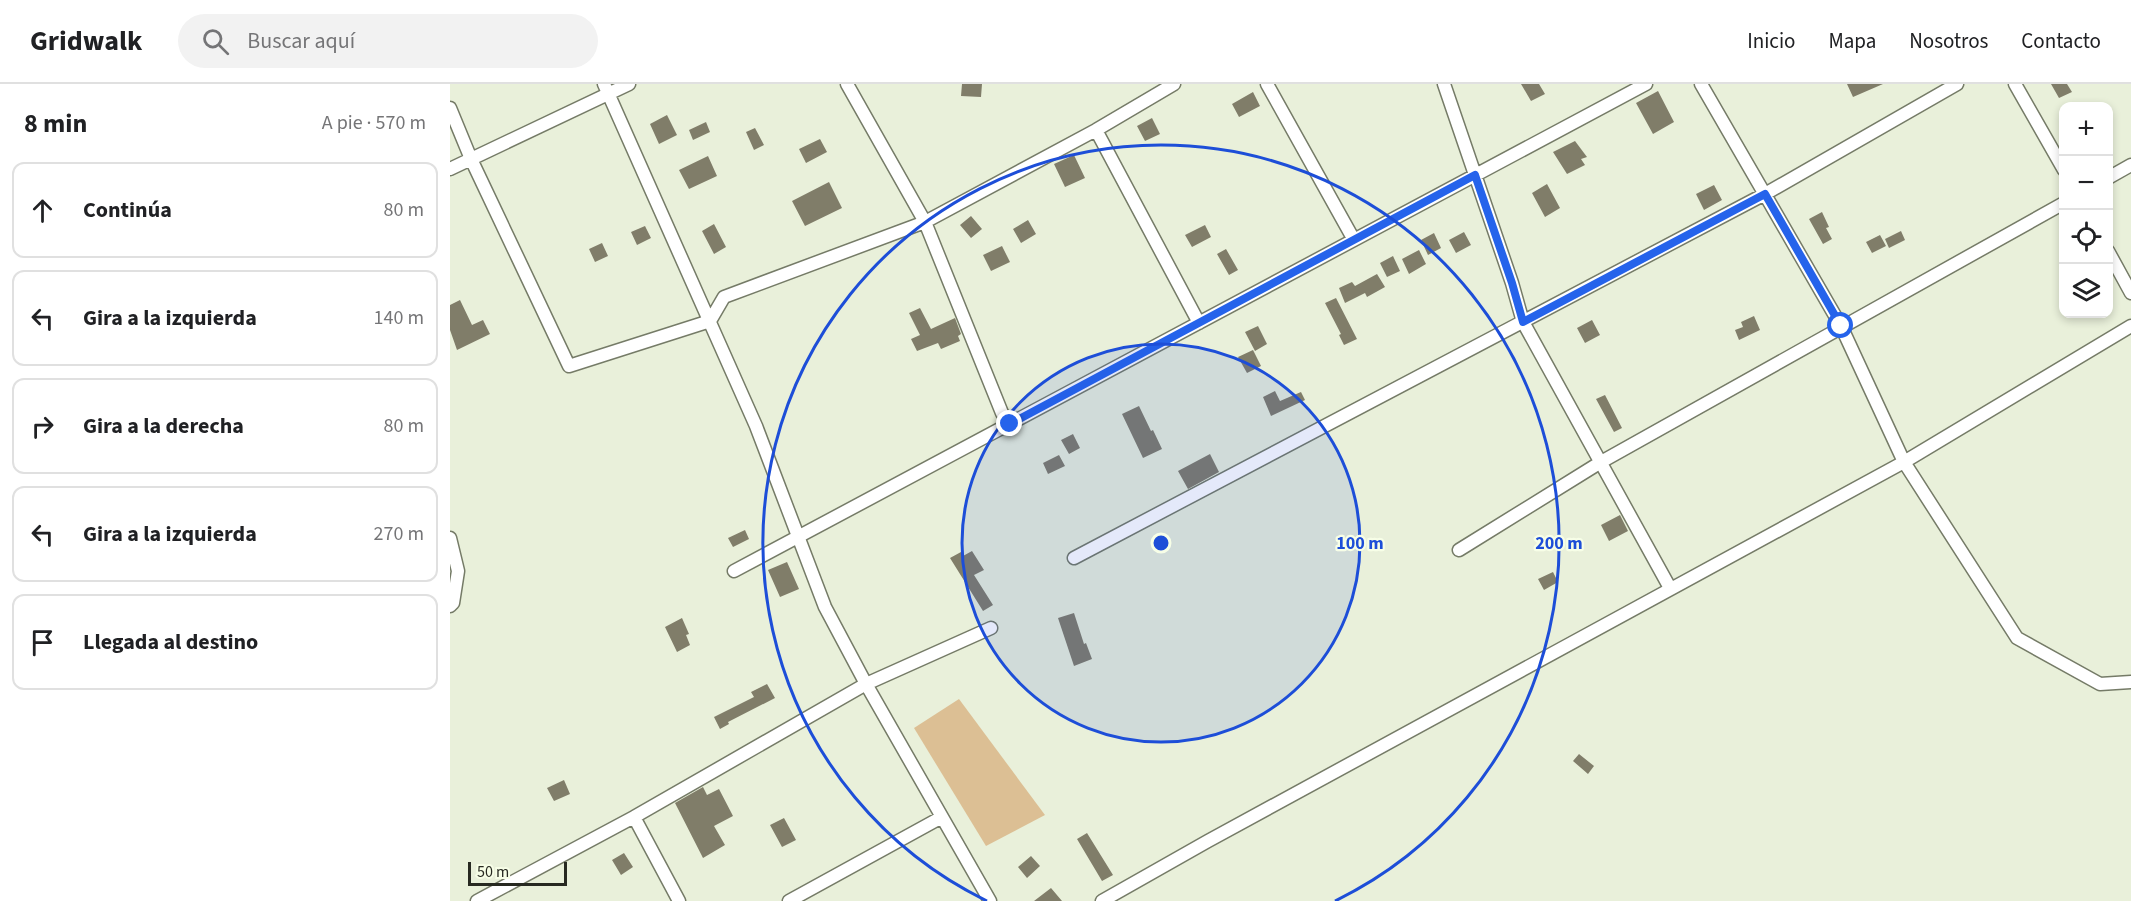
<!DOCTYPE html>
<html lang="es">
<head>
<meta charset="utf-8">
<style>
  :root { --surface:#fff; --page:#f2f2f2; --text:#202124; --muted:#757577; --line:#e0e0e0 }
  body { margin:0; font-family:"Source Sans 3",sans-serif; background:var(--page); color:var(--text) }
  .controls { position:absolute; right:18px; top:18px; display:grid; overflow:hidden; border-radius:12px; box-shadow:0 3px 9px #0003 }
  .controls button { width:54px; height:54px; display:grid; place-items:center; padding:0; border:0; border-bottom:2px solid var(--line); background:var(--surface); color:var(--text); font:30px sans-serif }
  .scale { position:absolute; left:18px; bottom:15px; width:99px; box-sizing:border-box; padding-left:6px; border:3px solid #272921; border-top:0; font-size:16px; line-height:21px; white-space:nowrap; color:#272921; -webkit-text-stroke:4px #f7fee7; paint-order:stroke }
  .stop { position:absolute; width:18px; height:18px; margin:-14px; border:4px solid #2563eb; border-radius:50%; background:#fff }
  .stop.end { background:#2563eb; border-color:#fff; box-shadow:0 2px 6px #0008 }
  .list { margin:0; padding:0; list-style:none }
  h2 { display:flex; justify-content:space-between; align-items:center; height:78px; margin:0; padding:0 24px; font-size:26px }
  h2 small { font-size:20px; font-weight:400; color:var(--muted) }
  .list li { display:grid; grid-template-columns:39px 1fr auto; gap:18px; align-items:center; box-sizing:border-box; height:96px; margin:0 12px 12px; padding:0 12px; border:2px solid var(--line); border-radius:12px }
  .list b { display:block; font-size:22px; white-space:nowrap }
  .list em { font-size:20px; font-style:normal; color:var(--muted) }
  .icon { flex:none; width:33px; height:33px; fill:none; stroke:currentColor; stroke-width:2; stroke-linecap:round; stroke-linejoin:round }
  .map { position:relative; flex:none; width:1681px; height:817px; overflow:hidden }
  header { display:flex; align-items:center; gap:36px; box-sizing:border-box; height:84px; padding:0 30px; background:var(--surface); border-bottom:2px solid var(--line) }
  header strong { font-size:28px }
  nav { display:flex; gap:33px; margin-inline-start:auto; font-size:21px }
  .search { width:420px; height:54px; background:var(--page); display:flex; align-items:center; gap:15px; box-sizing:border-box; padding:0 21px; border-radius:33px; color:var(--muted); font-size:22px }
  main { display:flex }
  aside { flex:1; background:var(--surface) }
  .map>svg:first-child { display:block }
  .green { fill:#dcbf94 }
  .building { fill:#807d69 }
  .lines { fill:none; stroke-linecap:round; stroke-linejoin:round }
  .minor-casing { stroke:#757b67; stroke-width:15 }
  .minor { stroke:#fff; stroke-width:12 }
  .route { stroke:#2563eb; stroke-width:8 }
  .ring { fill:none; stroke:#1d4ed8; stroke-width:3 }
  .centre { fill:#1d4ed8; stroke:#f7fee7; stroke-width:3 }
  .ring-label { font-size:18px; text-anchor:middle; font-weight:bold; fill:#1d4ed8; stroke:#f7fee7; stroke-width:4.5; stroke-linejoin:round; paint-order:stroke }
</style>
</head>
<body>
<header>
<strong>Gridwalk</strong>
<div class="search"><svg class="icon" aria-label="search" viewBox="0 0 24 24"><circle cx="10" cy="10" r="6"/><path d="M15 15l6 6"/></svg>Buscar aquí</div>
<nav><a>Inicio</a><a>Mapa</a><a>Nosotros</a><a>Contacto</a></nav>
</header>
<main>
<aside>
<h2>8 min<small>A pie · 570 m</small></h2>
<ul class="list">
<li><svg class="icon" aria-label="ahead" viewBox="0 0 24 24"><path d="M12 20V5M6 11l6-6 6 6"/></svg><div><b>Continúa</b></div><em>80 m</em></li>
<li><svg class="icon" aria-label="left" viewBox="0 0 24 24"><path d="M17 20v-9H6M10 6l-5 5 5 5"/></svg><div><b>Gira a la izquierda</b></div><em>140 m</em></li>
<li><svg class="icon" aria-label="right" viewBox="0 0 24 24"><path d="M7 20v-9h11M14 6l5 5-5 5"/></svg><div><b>Gira a la derecha</b></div><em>80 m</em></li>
<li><svg class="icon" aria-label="left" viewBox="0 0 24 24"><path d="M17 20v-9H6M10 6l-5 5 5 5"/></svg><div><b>Gira a la izquierda</b></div><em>270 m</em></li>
<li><svg class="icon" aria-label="arrive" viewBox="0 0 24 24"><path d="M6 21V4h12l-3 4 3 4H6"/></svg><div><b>Llegada al destino</b></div></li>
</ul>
</aside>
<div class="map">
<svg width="1681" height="817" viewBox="0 0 1681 817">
  <rect width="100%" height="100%" fill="#e9f0da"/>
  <path class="green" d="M509 615 595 731 536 762 464 644Z"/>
  <path class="building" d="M512 0H532L531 13 511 12Z
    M1071 0H1089L1095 10 1081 17Z
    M1397 0H1433L1403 13Z
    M1601 0H1617L1622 8 1609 14Z
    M1208 7 1224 38 1203 50 1186 19Z
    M803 8 810 22 789 33 782 20Z
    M217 31 227 51 209 60 200 40Z
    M702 34 710 50 695 57 687 42Z
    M256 38 260 48 243 56 239 46Z
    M305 44 314 61 304 66 296 48Z
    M370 55 377 68 356 79 349 65Z
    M1125 57 1137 73 1131 75 1135 81 1117 90 1103 68Z
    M624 71 635 94 615 103 604 80Z
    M258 72 267 92 239 105 229 86Z
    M379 98 392 124 355 142 342 117Z
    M1097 100 1110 124 1095 133 1082 109Z
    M1264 101 1272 116 1254 126 1246 110Z
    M1372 128 1379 143 1376 144 1382 155 1373 160 1359 135Z
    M521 132 532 145 521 154 510 141Z
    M578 136 586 150 571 159 563 145Z
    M264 140 276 163 264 170 252 147Z
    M755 141 761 153 742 163 735 151Z
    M195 142 201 154 187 161 181 148Z
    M1451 147 1455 156 1439 164 1435 155Z
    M1014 148 1021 161 1006 169 999 156Z
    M984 149 991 164 978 171 971 156Z
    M1430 151 1436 162 1422 169 1416 158Z
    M152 159 158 172 145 178 139 165Z
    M552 162 560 178 541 187 533 171Z
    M776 165 788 186 779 191 767 170Z
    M969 166 976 180 959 190 952 175Z
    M943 172 950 187 937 193 930 179Z
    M927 190 935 203 917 213 915 209 895 219 889 204 902 198 905 202Z
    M886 214 907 255 894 261 889 251 891 250 875 219Z
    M10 216 22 241 33 236 40 250 7 266 0 246V221Z
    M470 224 481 245 505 234 511 250 508 252 510 257 491 265 488 259 467 267 461 255 470 251 459 229Z
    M1304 232 1310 246 1289 256 1285 246 1293 243 1291 238Z
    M1142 236 1150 251 1135 259 1127 244Z
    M808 242 817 260 805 267 795 248Z
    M803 266 811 282 797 289 788 273Z
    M825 307 830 317 851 308 855 316 821 332 813 313Z
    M1155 311 1172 344 1164 348 1146 315Z
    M689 322 701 347 703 346 712 365 693 374 672 330Z
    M623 350 630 364 619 370 611 356Z
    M760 370 769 388 738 405 728 387Z
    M609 371 615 382 598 390 593 379Z
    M1170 431 1178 447 1159 457 1151 441Z
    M295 446 299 455 283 463 278 454Z
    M522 467 534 486 524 491 543 521 533 527 500 474 511 468 513 472Z
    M337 478 349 505 330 513 318 486Z
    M1103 488 1108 498 1094 506 1088 495Z
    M624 529 634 560 636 559 642 575 624 582 608 534Z
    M232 534 239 550 236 551 240 561 227 568 215 543Z
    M317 600 325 614 278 638 279 640 270 645 264 633 304 613 301 608Z
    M1129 670 1144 682 1138 690 1123 677Z
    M114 696 120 710 104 717 97 704Z
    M253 703 257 711 269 705 283 732 264 742 275 761 253 774 225 719Z
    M334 734 346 756 332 763 320 741Z
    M637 749 663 791 652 797 627 755Z
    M174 769 183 783 171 791 162 776Z
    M581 772 590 782 577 794 568 783Z
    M601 804 612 817H584Z"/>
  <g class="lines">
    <g class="minor-casing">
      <path id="minor" d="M154 0 306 342 375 523 416 600 540 817
        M397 0 475 138 552 329 560 340
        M817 0 904 156
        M994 0 1062 199 1073 238 1220 504
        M1251 0 1391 242 1454 378 1567 554 1650 600 1681 598
        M1565 0 1614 86
        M0 24 21 75 119 282 260 237 274 213 475 138 646 46 724 0
        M646 46 749 239
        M0 85 179 0
        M1658 94 1681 81
        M1658 167 1681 209
        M0 454 8 487 3 519 0 522
        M1009 466 1151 378 1614 119
        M624 474 1315 110 1507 0
        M284 487 1196 0
        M184 733 229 817
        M27 817 184 733 416 600 541 544
        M339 817 492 733
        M652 817 758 757 1454 378 1681 242"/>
    </g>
    <use href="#minor" class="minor"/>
  </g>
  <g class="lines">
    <path class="route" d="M560 340 1025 91 1062 199 1073 238 1315 110 1391 242"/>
  </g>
  <circle cx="711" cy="459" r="199" fill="#1d4ed8" fill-opacity=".12"/>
  <g class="ring">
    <circle cx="711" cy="459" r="199"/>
    <path d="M537 817A398 398 0 1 1 885 817"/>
  </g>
  <circle cx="711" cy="459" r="9" class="centre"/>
  <g class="ring-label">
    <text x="910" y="465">100 m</text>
    <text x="1109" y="465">200 m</text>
  </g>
</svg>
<div class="controls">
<button>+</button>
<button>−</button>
<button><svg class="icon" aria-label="locate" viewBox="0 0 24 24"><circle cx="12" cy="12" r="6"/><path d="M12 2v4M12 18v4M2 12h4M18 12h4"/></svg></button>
<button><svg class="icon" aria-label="layers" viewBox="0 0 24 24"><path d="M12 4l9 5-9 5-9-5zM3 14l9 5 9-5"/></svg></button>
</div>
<div class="scale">50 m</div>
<div class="stop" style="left:1391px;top:242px"></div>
<div class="stop end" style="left:560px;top:340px"></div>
</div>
</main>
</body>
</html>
